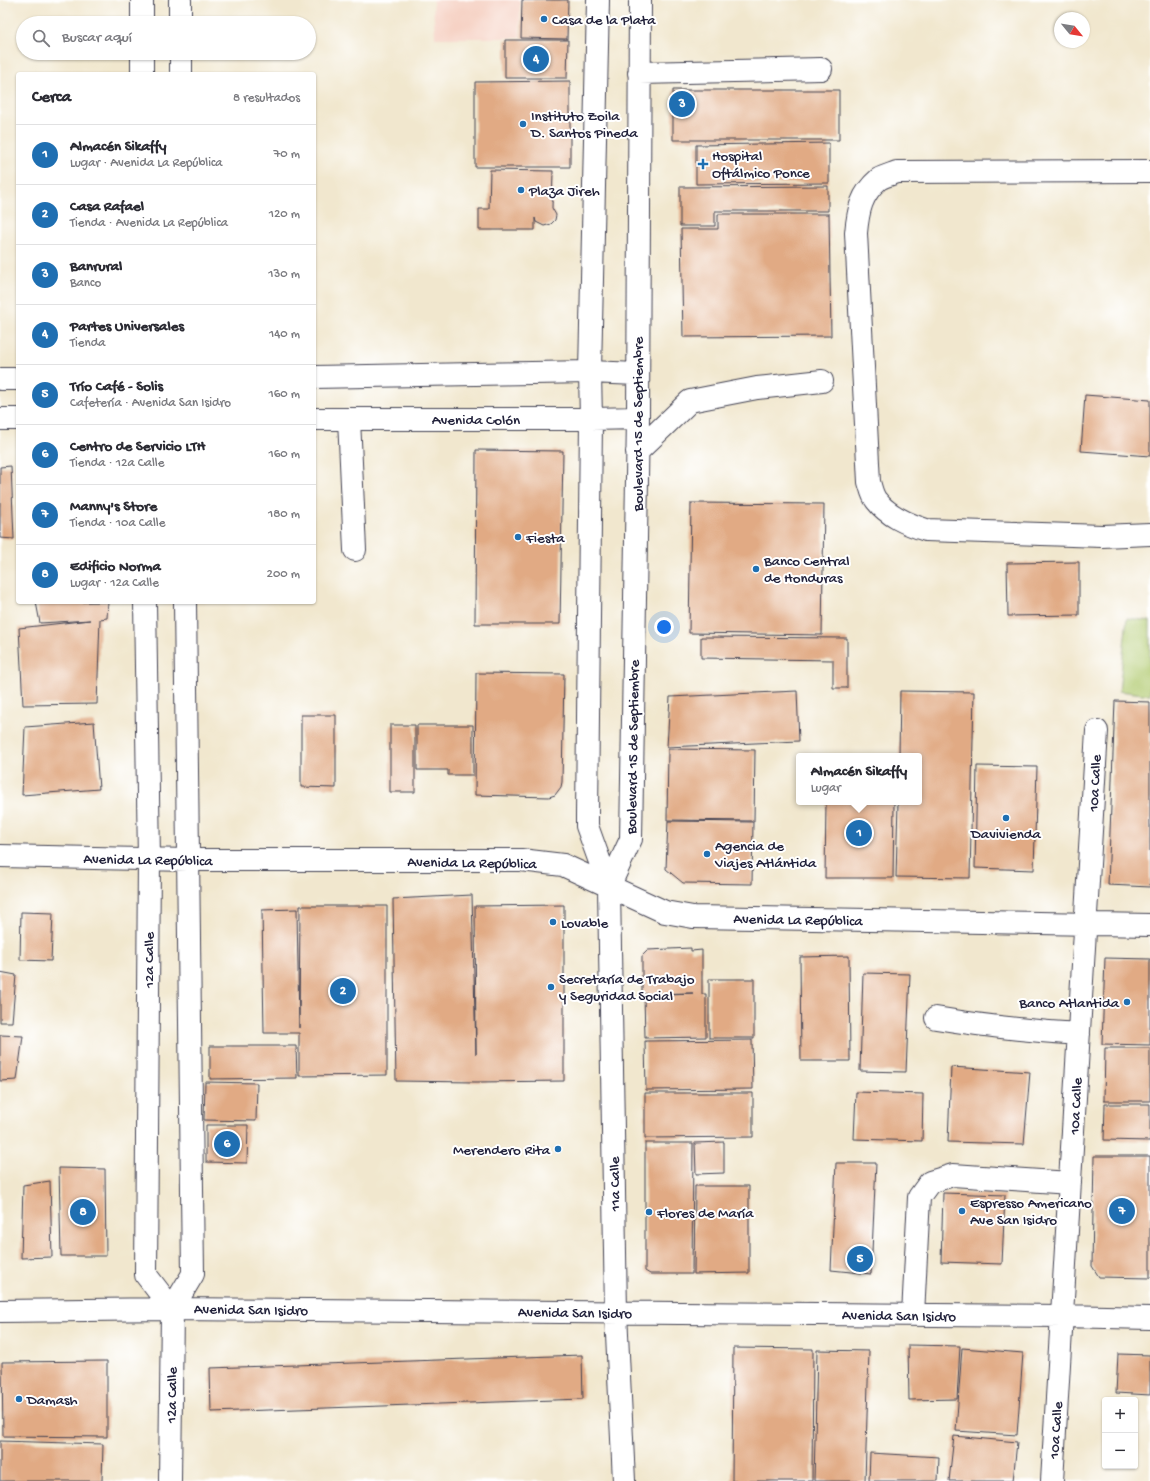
<!DOCTYPE html>
<html lang="es">
<head>
<meta charset="utf-8">
<style>
  :root { --surface:#fff; --page:#f2f2f3; --text:#2b2b33; --muted:#7c7c81; --line:#e1e1e2; --accent:#1f6fb2 }
  body { margin:0; font-family:"Gochi Hand",sans-serif; background:var(--page); color:var(--text) }
  .controls { position:absolute; right:12px; bottom:12px; display:grid; overflow:hidden; border-radius:4px; box-shadow:0 1px 3px #0004 }
  .controls button { width:36px; height:36px; display:grid; place-items:center; padding:0; border:0; border-bottom:1px solid var(--line); background:var(--surface); color:var(--text); font:20px sans-serif }
  .compass { position:absolute; left:1054px; top:12px; width:36px; height:36px; border-radius:50%; background:var(--surface); box-shadow:0 1px 3px #0004; rotate:120deg }
  .you { position:absolute; left:664px; top:627px; width:14px; height:14px; margin:-10px; border:3px solid #fff; border-radius:50%; background:#1a73e8; box-shadow:0 0 0 6px #1a73e833 }
  .badge { display:grid; place-items:center; width:26px; height:26px; border-radius:50%; background:var(--accent); color:#fff; font-size:13px; font-weight:700 }
  .pin { position:absolute; translate:-50% -50%; border:2px solid #fff; box-shadow:0 1px 4px #0006 }
  .popup { position:absolute; left:796px; top:753px; width:126px; height:52px; box-sizing:border-box; display:grid; place-content:center; border-radius:4px; background:var(--surface); filter:drop-shadow(0 1px 3px #0005); font-size:13px; white-space:nowrap; color:var(--muted) }
  .popup b { font-size:15px; color:var(--text) }
  .popup::after { content:''; position:absolute; left:50%; top:100%; margin-left:-8px; border:8px solid transparent; border-top-color:var(--surface) }
  .list { margin:0; padding:0; list-style:none }
  h2 { display:flex; justify-content:space-between; align-items:center; height:52px; margin:0; padding:0 16px; font-size:17px }
  h2 small { font-size:13px; font-weight:400; color:var(--muted) }
  .list li { display:grid; grid-template-columns:26px 1fr auto; gap:12px; align-items:center; box-sizing:border-box; height:60px; padding:0 16px; border-top:1px solid var(--line) }
  .list b { display:block; font-size:15px; white-space:nowrap }
  .list p { margin:0; font-size:13px; white-space:nowrap; color:var(--muted) }
  .list em { font-size:13px; font-style:normal; color:var(--muted) }
  .icon { flex:none; width:22px; height:22px; fill:none; stroke:currentColor; stroke-width:2; stroke-linecap:round; stroke-linejoin:round }
  .map { position:relative; flex:none; width:1150px; height:1481px; overflow:hidden }
  .search { position:absolute; background:var(--surface); box-shadow:0 1px 3px #0004; left:16px; top:16px; width:300px; height:44px; display:flex; align-items:center; gap:10px; box-sizing:border-box; padding:0 14px; border-radius:22px; color:var(--muted); font-size:15px }
  .panel { position:absolute; background:var(--surface); box-shadow:0 1px 3px #0004; left:16px; top:72px; width:300px; height:532px; border-radius:4px }
  .map>svg:first-child { display:block }
  .built { fill:#f6d2c4 }
  .green { fill:#b1ca6f; stroke:#6a7655 }
  .building { fill:#e1aa84 }
  .lines { fill:none; stroke-linecap:round; stroke-linejoin:round }
  .minor-casing { stroke:#414051; stroke-width:24 }
  .minor { stroke:#fff; stroke-width:22 }
  .poi-dot { fill:#1f6fb2; stroke:#fff; stroke-width:1.5 }
  .labels { text-anchor:middle; stroke-width:4; stroke-linejoin:round; paint-order:stroke }
  .poi-label { font-size:15px; fill:#22223b; stroke:#fff; text-anchor:start }
  .street-label { font-size:15px; fill:#22223b; stroke:#fff }
</style>
</head>
<body>
<div class="map">
<svg width="1150" height="1481" viewBox="0 0 1150 1481">
  <rect width="100%" height="100%" fill="#fff"/>
  <filter id="ink" filterUnits="userSpaceOnUse"><feTurbulence type="fractalNoise" baseFrequency=".025" numOctaves="2"/><feDisplacementMap in="SourceGraphic" scale="8" xChannelSelector="R" yChannelSelector="G"/><feConvolveMatrix kernelMatrix="1 2 1 2 8 2 1 2 1" color-interpolation-filters="sRGB"/></filter>
  <filter id="wash" filterUnits="userSpaceOnUse"><feTurbulence type="fractalNoise" baseFrequency=".012" numOctaves="4" result="noise"/><feDisplacementMap in="SourceGraphic" scale="16" xChannelSelector="R" yChannelSelector="G"/><feGaussianBlur stdDeviation="0.9" result="paint"/><feColorMatrix in="noise" values="0 0 0 0 0 0 0 0 0 0 0 0 0 0 0 0 0 1.4 0 .05"/><feComposite in="paint" operator="in"/></filter>
  <g filter="url(#wash)">
    <rect width="100%" height="100%" fill="#f1e7ce"/>
    <path class="built" d="M433 0H520V38H435Z"/>
    <path class="green" d="M1127 618 1150 621V695L1119 691Z"/>
    <g id="blocks">
      <path class="building" d="M522 0H568L567 39 521 38Z
        M505 40H568L567 78H505Z
        M570 81V167H475V82Z
        M673 90H839V140H673Z
        M829 143V183L696 184V145Z
        M490 170 553 171 552 208 556 215 555 220 551 224 544 226 536 222 535 218V230H479V209H489Z
        M828 186V211H715V226H680V187Z
        M718 214H829L831 336 683 337 681 229H718Z
        M1085 395 1150 400V456L1081 451Z
        M476 450 563 451 560 624H475Z
        M11 466 14 539 0 538V467Z
        M691 503 824 504 822 635 689 633Z
        M1079 562V615L1008 616 1007 563Z
        M36 602H108L107 618 100 619 97 704 23 705 19 628 90 620 40 623Z
        M701 637 847 638V688H833V660L701 658Z
        M476 673 564 674 562 782 561 787 555 795 549 797 475 795Z
        M797 691 799 741 667 747 670 697Z
        M900 691 974 692 970 878 896 877 898 802H919V756H899Z
        M1115 701 1150 702V887L1108 885Z
        M301 715H336V788L301 787Z
        M94 722 99 789 22 795 25 727Z
        M390 725H415V792H390Z
        M417 725H473V775H448V770H417Z
        M668 749 755 750 754 821 667 820Z
        M977 766 1037 767 1034 870 975 868Z
        M826 802H894L893 878H825Z
        M668 821 753 822 752 884 683 883 666 869Z
        M472 895 476 1054 475 906 564 905V1081L476 1082 396 1081 393 899Z
        M300 906H387V1075L299 1076V1033H264L262 910 297 909 299 1028Z
        M21 912 53 913 51 961 20 960Z
        M691 948V951L702 950V994H706V1037L645 1038 644 995 693 993 642 994V956L648 950Z
        M849 956 850 1061H801L800 957Z
        M1105 958 1150 959V1045L1102 1044Z
        M0 972 16 975 12 1022H0Z
        M863 973 910 974 906 1072 860 1071Z
        M709 979H754V1038H709Z
        M0 1035 23 1036 17 1080 0 1081Z
        M752 1040 753 1089 646 1090 645 1041Z
        M210 1046H296L297 1078 210 1079Z
        M1105 1048H1150V1101H1104Z
        M951 1067 1030 1072 1024 1144 948 1142Z
        M205 1082 257 1083 256 1121 204 1120Z
        M856 1092 923 1094 922 1141 854 1139Z
        M645 1093H753V1137L645 1138Z
        M1105 1104H1150V1141L1104 1140Z
        M206 1125H248L247 1163 206 1162Z
        M724 1142V1173L696 1174 695 1143Z
        M645 1143H693L692 1274H650L645 1271Z
        M1094 1156H1150V1278L1099 1277 1092 1266Z
        M836 1163H876L871 1274 831 1270Z
        M59 1168 105 1169 106 1256H61Z
        M50 1181 52 1257 21 1258 23 1185Z
        M695 1186H749V1273L694 1274Z
        M943 1193 1005 1195 1002 1264 941 1262Z
        M908 1345 960 1346 957 1399 909 1400Z
        M733 1348 813 1349 812 1481H732Z
        M962 1348 1023 1353 1017 1435 956 1431Z
        M817 1350 869 1351 865 1481H814Z
        M1118 1354 1150 1355V1395L1116 1393Z
        M582 1355 583 1399 211 1412 210 1368Z
        M107 1361V1437L3 1436 2 1362Z
        M954 1436 1017 1442 1013 1481H949Z
        M0 1441 103 1444 102 1481H0Z
        M870 1453 939 1457 938 1481H869Z"/>
    </g>
  </g>
  <g filter="url(#ink)">
    <use href="#blocks" fill-opacity="0" stroke="#414051" stroke-width="1"/>
    <g class="lines">
      <g class="minor-casing">
        <path id="minor" d="M142 0V23
          M180 0V23
          M598 0 590 372 591 419 587 817V826L609 887 616 1313 624 1481
          M142 53V74
          M181 53V74
          M639 73 821 69
          M1150 171 897 172C892 174 884 176 879 179 861 194 858 211 856 233L869 482C871 488 872 495 876 500 888 516 907 524 926 530L1102 536 1150 534
          M314 377 590 372 637 374
          M0 379H18
          M0 419H18
          M314 419H591L638 418
          M349 419 355 550
          M637 452 690 401 757 388 822 381
          M145 602 149 859 146 1275 172 1309
          M0 856 188 860H521L563 865 665 912 693 917 1150 925
          M609 887 631 839 638 418 640 0
          M936 1018C984 1026 1031 1031 1079 1034
          M0 1311 172 1309 1062 1316 1150 1318
          M913 1315 919 1197 930 1182 953 1175 1070 1183
          M170 1481 172 1309 193 1274 185 602
          M1052 1481 1097 731"/>
      </g>
      <use href="#minor" class="minor"/>
    </g>
  </g>
  <g class="poi-dot">
    <circle cx="544" cy="19" r="4"/>
    <circle cx="523" cy="124" r="4"/>
    <path d="M701 158h4v4h4v4h-4v4h-4v-4h-4v-4h4z"/>
    <circle cx="521" cy="190" r="4"/>
    <circle cx="518" cy="537" r="4"/>
    <circle cx="756" cy="569" r="4"/>
    <circle cx="1006" cy="818" r="4"/>
    <circle cx="707" cy="854" r="4"/>
    <circle cx="553" cy="922" r="4"/>
    <circle cx="551" cy="987" r="4"/>
    <circle cx="1127" cy="1002" r="4"/>
    <circle cx="558" cy="1149" r="4"/>
    <circle cx="962" cy="1211" r="4"/>
    <circle cx="649" cy="1212" r="4"/>
    <circle cx="19" cy="1399" r="4"/>
  </g>
  <g class="labels">
    <g class="poi-label">
      <text x="552" y="24">Casa de la Plata</text>
      <text x="531" y="120">Instituto Zoila<tspan x="531" dy="17">D. Santos Pineda</tspan></text>
      <text x="712" y="160">Hospital<tspan x="712" dy="17">Oftálmico Ponce</tspan></text>
      <text x="529" y="195">Plaza Jireh</text>
      <text x="526" y="542">Fiesta</text>
      <text x="764" y="565">Banco Central<tspan x="764" dy="17">de Honduras</tspan></text>
      <text x="1006" y="838" text-anchor="middle">Davivienda</text>
      <text x="715" y="850">Agencia de<tspan x="715" dy="17">Viajes Atlántida</tspan></text>
      <text x="561" y="927">Lovable</text>
      <text x="559" y="983">Secretaría de Trabajo<tspan x="559" dy="17">y Seguridad Social</tspan></text>
      <text x="1119" y="1007" text-anchor="end">Banco Atlantida</text>
      <text x="550" y="1154" text-anchor="end">Merendero Rita</text>
      <text x="970" y="1207">Espresso Americano<tspan x="970" dy="17">Ave San Isidro</tspan></text>
      <text x="657" y="1217">Flores de María</text>
      <text x="27" y="1404">Damash</text>
    </g>
    <g class="street-label">
      <text x="476" y="424">Avenida Colón</text>
      <text transform="translate(637 424) rotate(-90)" y="5">Boulevard 15 de Septiembre</text>
      <text transform="translate(632 747) rotate(-89)" y="5">Boulevard 15 de Septiembre</text>
      <text transform="translate(1094 783) rotate(-87)" y="5">10a Calle</text>
      <text transform="translate(148 859) rotate(1)" y="5">Avenida La República</text>
      <text transform="translate(472 862) rotate(1)" y="5">Avenida La República</text>
      <text transform="translate(798 919) rotate(1)" y="5">Avenida La República</text>
      <text transform="translate(148 960) rotate(-90)" y="5">12a Calle</text>
      <text transform="translate(1075 1106) rotate(-87)" y="5">10a Calle</text>
      <text transform="translate(614 1184) rotate(-91)" y="5">11a Calle</text>
      <text transform="translate(251 1309) rotate(1)" y="5">Avenida San Isidro</text>
      <text transform="translate(575 1312) rotate(1)" y="5">Avenida San Isidro</text>
      <text transform="translate(899 1315) rotate(1)" y="5">Avenida San Isidro</text>
      <text transform="translate(171 1395) rotate(-89)" y="5">12a Calle</text>
      <text transform="translate(1055 1430) rotate(-86)" y="5">10a Calle</text>
    </g>
  </g>
</svg>
<div class="controls">
<button>+</button>
<button>−</button>
</div>
<svg class="compass" viewBox="-18 -18 36 36"><path d="M0-13l5 13h-10z" fill="#e53935"/><path d="M0 13l5-13h-10z" fill="#7c7c81"/></svg>
<div class="you"></div>
<div class="pin badge" style="left:859px;top:833px">1</div>
<div class="popup"><b>Almacén Sikaffy</b>Lugar</div>
<div class="pin badge" style="left:343px;top:991px">2</div>
<div class="pin badge" style="left:682px;top:104px">3</div>
<div class="pin badge" style="left:536px;top:59px">4</div>
<div class="pin badge" style="left:860px;top:1259px">5</div>
<div class="pin badge" style="left:227px;top:1144px">6</div>
<div class="pin badge" style="left:1122px;top:1211px">7</div>
<div class="pin badge" style="left:83px;top:1212px">8</div>
<div class="search"><svg class="icon" aria-label="search" viewBox="0 0 24 24"><circle cx="10" cy="10" r="6"/><path d="M15 15l6 6"/></svg>Buscar aquí</div>
<section class="panel">
<h2>Cerca<small>8 resultados</small></h2>
<ul class="list">
<li><span class="badge">1</span><div><b>Almacén Sikaffy</b><p>Lugar · Avenida La República</p></div><em>70 m</em></li>
<li><span class="badge">2</span><div><b>Casa Rafael</b><p>Tienda · Avenida La República</p></div><em>120 m</em></li>
<li><span class="badge">3</span><div><b>Banrural</b><p>Banco</p></div><em>130 m</em></li>
<li><span class="badge">4</span><div><b>Partes Universales</b><p>Tienda</p></div><em>140 m</em></li>
<li><span class="badge">5</span><div><b>Trío Café - Solis</b><p>Cafetería · Avenida San Isidro</p></div><em>160 m</em></li>
<li><span class="badge">6</span><div><b>Centro de Servicio LTH</b><p>Tienda · 12a Calle</p></div><em>160 m</em></li>
<li><span class="badge">7</span><div><b>Manny's Store</b><p>Tienda · 10a Calle</p></div><em>180 m</em></li>
<li><span class="badge">8</span><div><b>Edificio Norma</b><p>Lugar · 12a Calle</p></div><em>200 m</em></li>
</ul>
</section>
</div>
</body>
</html>
